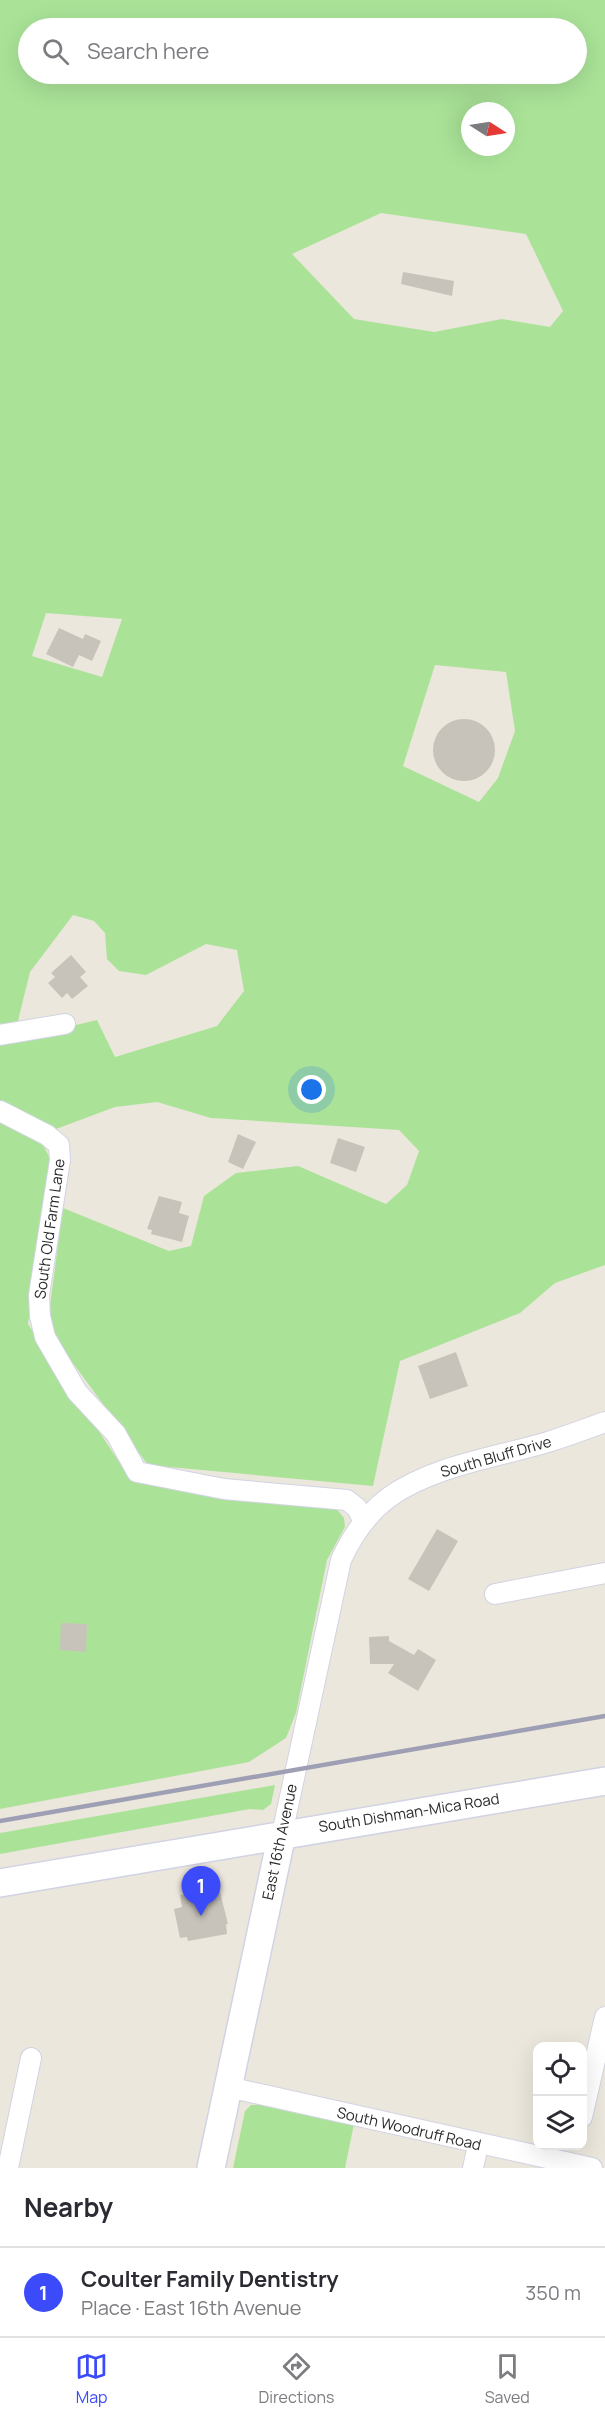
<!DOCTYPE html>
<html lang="en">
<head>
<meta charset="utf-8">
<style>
  :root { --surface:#fff; --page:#f2f2f3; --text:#2b2b33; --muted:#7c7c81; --line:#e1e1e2; --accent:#3b4bf9 }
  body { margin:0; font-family:Manrope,sans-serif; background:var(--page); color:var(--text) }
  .controls { position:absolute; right:18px; bottom:18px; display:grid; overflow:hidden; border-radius:12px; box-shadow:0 6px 24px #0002 }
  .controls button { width:54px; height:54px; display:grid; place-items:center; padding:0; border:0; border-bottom:2px solid var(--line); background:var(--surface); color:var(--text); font:30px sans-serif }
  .compass { position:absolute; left:461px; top:102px; width:54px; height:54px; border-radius:50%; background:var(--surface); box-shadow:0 6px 24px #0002; rotate:102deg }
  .you { position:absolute; left:312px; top:1090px; width:21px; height:21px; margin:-15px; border:4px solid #fff; border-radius:50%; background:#1a73e8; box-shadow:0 0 0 9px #1a73e833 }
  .badge { display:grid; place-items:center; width:39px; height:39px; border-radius:50%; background:var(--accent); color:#fff; font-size:20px; font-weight:700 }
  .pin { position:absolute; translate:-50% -50px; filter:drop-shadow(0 2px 3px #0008) }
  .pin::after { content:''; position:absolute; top:32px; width:21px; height:18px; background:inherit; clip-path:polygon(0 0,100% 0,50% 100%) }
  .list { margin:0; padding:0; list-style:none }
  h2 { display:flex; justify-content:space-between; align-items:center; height:78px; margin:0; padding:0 24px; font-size:26px }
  h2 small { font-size:20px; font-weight:400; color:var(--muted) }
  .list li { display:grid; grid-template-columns:39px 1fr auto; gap:18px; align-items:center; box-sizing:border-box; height:90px; padding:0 24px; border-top:2px solid var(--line) }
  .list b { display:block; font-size:22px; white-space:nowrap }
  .list p { margin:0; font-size:20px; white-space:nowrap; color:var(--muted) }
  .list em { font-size:20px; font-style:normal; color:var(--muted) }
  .icon { flex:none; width:33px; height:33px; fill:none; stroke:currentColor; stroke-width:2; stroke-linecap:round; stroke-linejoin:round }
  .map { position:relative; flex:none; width:605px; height:2168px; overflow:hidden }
  .search { position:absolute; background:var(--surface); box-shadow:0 6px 24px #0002; left:18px; right:18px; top:18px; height:66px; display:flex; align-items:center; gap:15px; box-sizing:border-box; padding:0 21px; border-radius:33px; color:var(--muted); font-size:22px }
  .sheet { height:168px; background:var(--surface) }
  nav { display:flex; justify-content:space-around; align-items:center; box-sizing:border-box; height:84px; border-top:2px solid var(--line); background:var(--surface); font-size:16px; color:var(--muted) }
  nav a { display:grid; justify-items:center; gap:3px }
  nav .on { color:var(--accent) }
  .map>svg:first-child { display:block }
  .green { fill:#aae398; fill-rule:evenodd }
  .building { fill:#c7c3bb }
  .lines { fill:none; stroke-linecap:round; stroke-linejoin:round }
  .minor-casing { stroke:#d1d3e3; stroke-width:22 }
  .secondary-casing { stroke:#d1d3e3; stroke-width:30 }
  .minor { stroke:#fff; stroke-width:20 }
  .secondary { stroke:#fff; stroke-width:27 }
  .rail { stroke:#9e9fb4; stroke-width:4.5 }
  .labels { text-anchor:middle; stroke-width:4.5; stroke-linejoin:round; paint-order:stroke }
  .street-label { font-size:15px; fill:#2a2a2a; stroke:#fff }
</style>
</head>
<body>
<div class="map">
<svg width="605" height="2168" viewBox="0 0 605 2168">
  <rect width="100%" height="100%" fill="#ece7dc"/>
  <path class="green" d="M0 0H605V1265L555 1283 520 1313 400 1361 373 1486 148 1465 47 1328 63 1208 169 1251 191 1246 204 1196 236 1173 298 1166 386 1204 407 1185 419 1151 399 1130 211 1118 157 1102 115 1107 56 1129 0 1107ZM28 28H576V74H28ZM470 111H506V147H470ZM381 213 526 234 563 311 550 327 502 319 434 332 354 319 292 254ZM46 613 122 619 102 677 32 656ZM435 665 506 672 515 731 498 778 479 802 403 766ZM73 915 94 921 105 933 107 959 119 971 146 975 206 944 237 950 244 991 217 1026 115 1057 97 1020 21 1038 17 1025 30 972Z
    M0 1118 42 1143 51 1160 28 1324 129 1477 335 1507 344 1518 345 1527 327 1560 296 1713 286 1738 249 1762 0 1809Z
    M275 1785 271 1804 263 1810 250 1809 0 1854V1833Z
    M251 2105H270L354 2124 345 2168H233L245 2111Z"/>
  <path class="building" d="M403 272 454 281 452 296 401 284Z
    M59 628 83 639 85 634 101 641 92 661 79 655 73 667 46 654Z
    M433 750a31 31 0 1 1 62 0a31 31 0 1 1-62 0Z
    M71 955 86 972 80 977 88 986 72 999 67 993 62 998 48 983 55 977 51 973Z
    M238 1134 256 1142 243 1169 228 1162Z
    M338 1138 365 1147 356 1172 330 1163Z
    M159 1196 182 1202 179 1213 189 1216 182 1242 151 1234 152 1230 147 1229Z
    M456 1352 468 1386 430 1399 418 1366Z
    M437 1529 458 1541 429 1591 408 1579Z
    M61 1623 87 1624 86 1652 60 1650Z
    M389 1636V1641L414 1655 418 1649 436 1660 418 1691 388 1673 394 1664H370L369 1637Z
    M219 1888 228 1924H226L227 1934 188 1941 187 1937 180 1938 174 1909 182 1907 180 1895Z"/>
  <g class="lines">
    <g class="minor-casing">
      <path id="minor" d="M0 1035 65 1024
        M0 1111 47 1135 59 1145 60 1160 39 1295 40 1316 45 1337 77 1392 116 1434 137 1472 224 1489 347 1500 357 1508 364 1522
        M495 1594 605 1573
        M282 1834 341 1560C352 1536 367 1514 388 1498 431 1466 498 1457 548 1442 567 1436 586 1429 605 1422
        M228 2087 592 2168
        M582 2117 605 2017
        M8 2168 31 2058
        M473 2168 478 2145"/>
    </g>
    <g class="secondary-casing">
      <path id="secondary" d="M0 1883 605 1781
        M211 2168 282 1834"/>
    </g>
    <use href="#minor" class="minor"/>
    <use href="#secondary" class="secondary"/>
    <path class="rail" d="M0 1821 605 1716"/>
  </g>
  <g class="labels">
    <g class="street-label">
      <text transform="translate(50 1229) rotate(-82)" y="5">South Old Farm Lane</text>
      <text transform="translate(496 1457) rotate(-16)" y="5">South Bluff Drive</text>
      <text transform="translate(409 1813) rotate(-9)" y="5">South Dishman-Mica Road</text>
      <text transform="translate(280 1842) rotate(-78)" y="5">East 16th Avenue</text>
      <text transform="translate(409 2129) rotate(13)" y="5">South Woodruff Road</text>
    </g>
  </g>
</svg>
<div class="controls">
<button><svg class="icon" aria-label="locate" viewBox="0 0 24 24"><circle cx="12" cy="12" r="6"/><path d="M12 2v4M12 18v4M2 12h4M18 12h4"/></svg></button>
<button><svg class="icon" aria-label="layers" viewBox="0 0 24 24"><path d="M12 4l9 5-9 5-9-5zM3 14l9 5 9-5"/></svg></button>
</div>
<svg class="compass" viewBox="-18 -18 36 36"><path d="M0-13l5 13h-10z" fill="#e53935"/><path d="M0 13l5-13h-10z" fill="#7c7c81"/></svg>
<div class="you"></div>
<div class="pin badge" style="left:201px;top:1916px">1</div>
<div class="search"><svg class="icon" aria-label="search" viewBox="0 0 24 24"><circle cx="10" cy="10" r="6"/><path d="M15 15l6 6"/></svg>Search here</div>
</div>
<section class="sheet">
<h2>Nearby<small></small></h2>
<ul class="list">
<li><span class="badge">1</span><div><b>Coulter Family Dentistry</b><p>Place · East 16th Avenue</p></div><em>350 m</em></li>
</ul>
</section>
<nav>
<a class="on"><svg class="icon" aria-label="map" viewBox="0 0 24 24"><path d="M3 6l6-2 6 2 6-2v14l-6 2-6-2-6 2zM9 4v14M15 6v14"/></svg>Map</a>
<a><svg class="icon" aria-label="directions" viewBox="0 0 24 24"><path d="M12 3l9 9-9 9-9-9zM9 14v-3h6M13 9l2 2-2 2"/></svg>Directions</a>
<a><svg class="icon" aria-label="saved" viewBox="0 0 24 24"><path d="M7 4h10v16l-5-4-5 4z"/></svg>Saved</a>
</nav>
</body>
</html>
